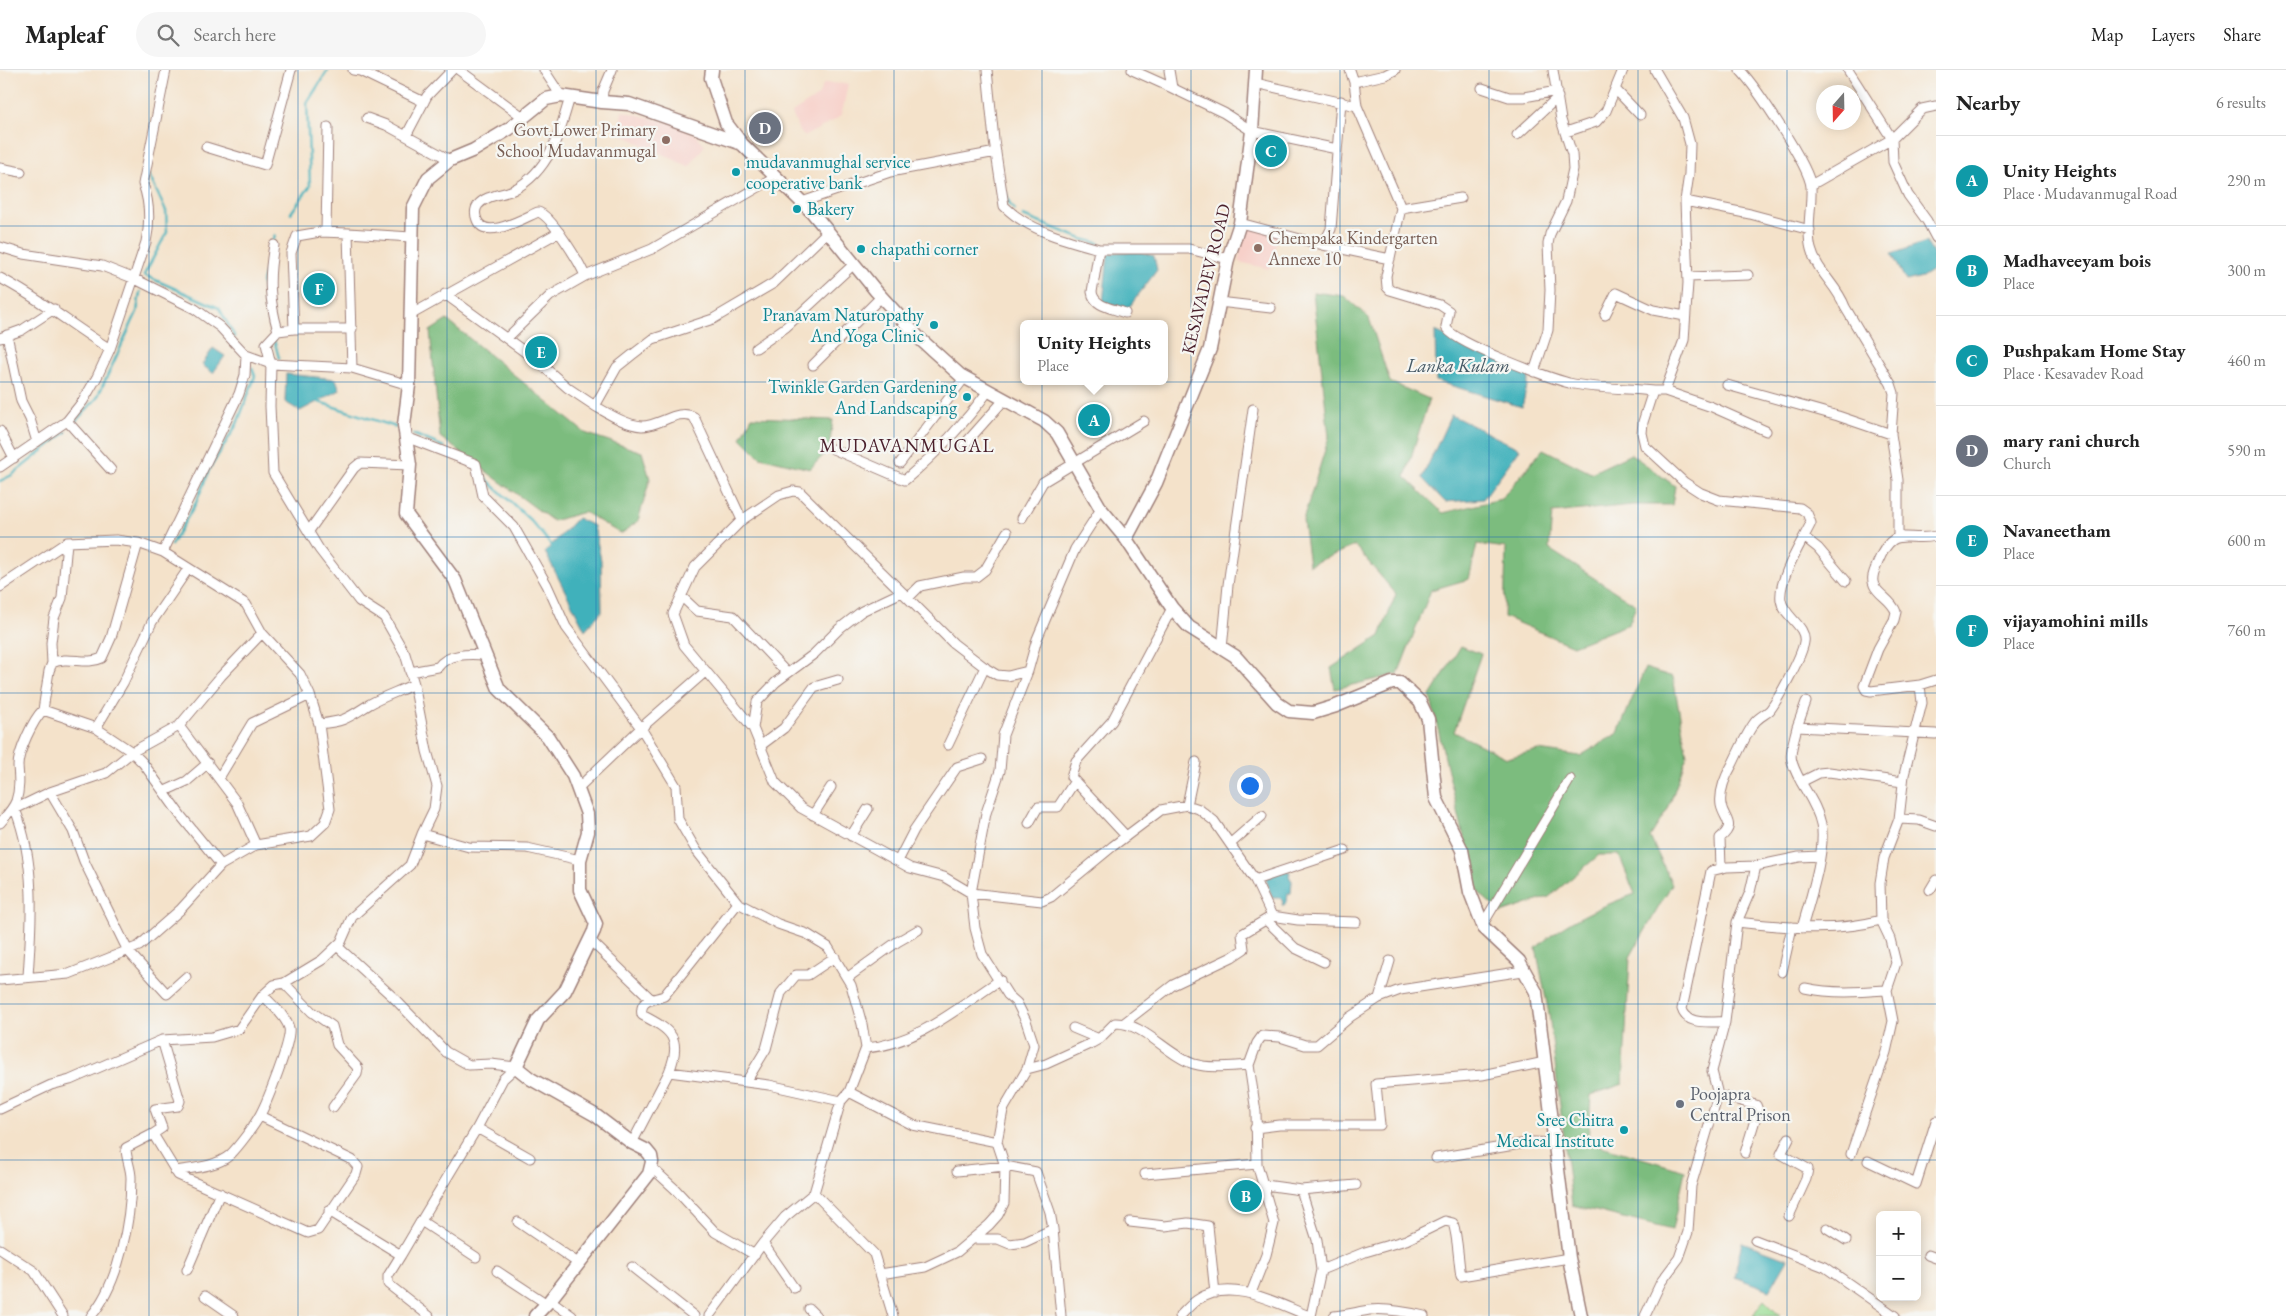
<!DOCTYPE html>
<html lang="en">
<head>
<meta charset="utf-8">
<style>
  :root { --surface:#fff; --page:#f6f6f6; --text:#222; --muted:#767676; --line:#e0e0e0; --accent:#0b8043 }
  body { margin:0; font-family:"EB Garamond",serif; background:var(--page); color:var(--text) }
  .controls { position:absolute; right:15px; bottom:15px; display:grid; overflow:hidden; border-radius:8px; box-shadow:0 2px 12px #0003 }
  .controls button { width:45px; height:45px; display:grid; place-items:center; padding:0; border:0; border-bottom:1px solid var(--line); background:var(--surface); color:var(--text); font:25px sans-serif }
  .compass { position:absolute; left:1816px; top:15px; width:45px; height:45px; border-radius:50%; background:var(--surface); box-shadow:0 2px 12px #0003; rotate:200deg }
  .you { position:absolute; left:1249px; top:715px; width:18px; height:18px; margin:-12px; border:4px solid #fff; border-radius:50%; background:#1a73e8; box-shadow:0 0 0 8px #1a73e833 }
  .badge { display:grid; place-items:center; width:32px; height:32px; border-radius:50%; background:var(--accent); color:#fff; font-size:16px; font-weight:700 }
  .pin { position:absolute; translate:-50% -50%; border:2px solid #fff; box-shadow:0 1px 5px #0006 }
  .popup { position:absolute; left:1020px; top:250px; width:148px; height:65px; box-sizing:border-box; display:grid; place-content:center; border-radius:8px; background:var(--surface); filter:drop-shadow(0 1px 4px #0005); font-size:16px; white-space:nowrap; color:var(--muted) }
  .popup b { font-size:19px; color:var(--text) }
  .popup::after { content:''; position:absolute; left:50%; top:100%; margin-left:-10px; border:10px solid transparent; border-top-color:var(--surface) }
  .list { margin:0; padding:0; list-style:none }
  h2 { display:flex; justify-content:space-between; align-items:center; height:65px; margin:0; padding:0 20px; font-size:21px }
  h2 small { font-size:16px; font-weight:400; color:var(--muted) }
  .list li { display:grid; grid-template-columns:32px 1fr auto; gap:15px; align-items:center; box-sizing:border-box; height:90px; padding:0 20px; border-top:1px solid var(--line) }
  .list b { display:block; font-size:19px; white-space:nowrap }
  .list p { margin:0; font-size:16px; white-space:nowrap; color:var(--muted) }
  .list em { font-size:16px; font-style:normal; color:var(--muted) }
  .icon { flex:none; width:28px; height:28px; fill:none; stroke:currentColor; stroke-width:2; stroke-linecap:round; stroke-linejoin:round }
  .map { position:relative; flex:none; width:1936px; height:1246px; overflow:hidden }
  header { display:flex; align-items:center; gap:30px; box-sizing:border-box; height:70px; padding:0 25px; background:var(--surface); border-bottom:1px solid var(--line) }
  header strong { font-size:24px }
  nav { display:flex; gap:28px; margin-inline-start:auto; font-size:18px }
  .search { width:350px; height:45px; background:var(--page); display:flex; align-items:center; gap:12px; box-sizing:border-box; padding:0 18px; border-radius:28px; color:var(--muted); font-size:19px }
  main { display:flex }
  aside { flex:1; background:var(--surface) }
  .map>svg:first-child { display:block }
  .built { fill:#f7d0c9 }
  .green { fill:#9add95; stroke:#727e60 }
  .forest { fill:#7bbc7e; stroke:#626e54 }
  .water { fill:#41b1bb; stroke:#466873 }
  .lines { fill:none; stroke-linecap:round; stroke-linejoin:round }
  .stream { stroke:#41b1bb; stroke-width:2.5 }
  .street-casing { stroke:#9f807a; stroke-width:11 }
  .secondary-casing { stroke:#9f807a; stroke-width:15 }
  .street { stroke:#fff; stroke-width:9 }
  .secondary { stroke:#fff; stroke-width:12 }
  .grid { fill:none; stroke:#1f6fb2; stroke-width:1; stroke-opacity:0.55 }
  .education-dot { fill:#8d6e63; stroke:#f6f6f2; stroke-width:2 }
  .culture-dot { fill:#0f9aa8; stroke:#f6f6f2; stroke-width:2 }
  .worship-dot { fill:#6b7280; stroke:#f6f6f2; stroke-width:2 }
  .labels { text-anchor:middle; stroke-width:4.5; stroke-linejoin:round; paint-order:stroke }
  .education-label { font-size:18px; fill:#785e54; stroke:#f6f6f2; text-anchor:end }
  .culture-label { font-size:18px; fill:#0d838f; stroke:#f6f6f2; text-anchor:start }
  .street-label { font-size:18px; fill:#4a1f2b; stroke:#f6f6f2 }
  .worship-label { font-size:18px; fill:#5b616d; stroke:#f6f6f2; text-anchor:start }
  .water-label { font-size:19px; font-style:italic; fill:#465965; stroke:#f6f6f2 }
  .neighbourhood-label { font-size:19px; letter-spacing:1px; fill:#4a1f2b; stroke:#f6f6f2 }
</style>
</head>
<body>
<header>
<strong>Mapleaf</strong>
<div class="search"><svg class="icon" aria-label="search" viewBox="0 0 24 24"><circle cx="10" cy="10" r="6"/><path d="M15 15l6 6"/></svg>Search here</div>
<nav><a>Map</a><a>Layers</a><a>Share</a></nav>
</header>
<main>
<div class="map">
<svg width="1936" height="1246" viewBox="0 0 1936 1246">
  <rect width="100%" height="100%" fill="#f6f6f2"/>
  <filter id="ink" filterUnits="userSpaceOnUse"><feTurbulence type="fractalNoise" baseFrequency=".02" numOctaves="2"/><feDisplacementMap in="SourceGraphic" scale="10" xChannelSelector="R" yChannelSelector="G"/><feConvolveMatrix kernelMatrix="1 2 1 2 8 2 1 2 1" color-interpolation-filters="sRGB"/></filter>
  <filter id="wash" filterUnits="userSpaceOnUse"><feTurbulence type="fractalNoise" baseFrequency=".0096" numOctaves="4" result="noise"/><feDisplacementMap in="SourceGraphic" scale="20" xChannelSelector="R" yChannelSelector="G"/><feGaussianBlur stdDeviation="1.12" result="paint"/><feColorMatrix in="noise" values="0 0 0 0 0 0 0 0 0 0 0 0 0 0 0 0 0 1.4 0 .05"/><feComposite in="paint" operator="in"/></filter>
  <g filter="url(#wash)">
    <rect width="100%" height="100%" fill="#f4e2ca"/>
    <path class="built" d="M824 13 848 14 843 38 840 46 835 50 805 66 799 61 792 43 818 26Z
      M622 41 671 53 695 64 705 75 689 97 619 63Z
      M1243 155 1279 164 1269 199 1239 192Z"/>
    <path class="green" d="M1764 1230 1780 1246H1753Z"/>
    <path class="forest" d="M1313 222 1344 226 1369 248 1390 312 1429 329 1405 407 1443 443 1501 429 1543 379 1591 403 1631 384 1675 416 1672 435H1632L1552 443 1549 479 1636 535 1629 554 1573 576 1504 547 1506 478 1477 474 1469 509 1431 520 1398 604 1335 619 1331 598 1380 566 1396 524 1355 476 1309 495 1303 450 1329 367Z
      M447 250 585 363 642 382 650 409 638 451 621 464 584 442 553 451 440 367 430 261Z
      M752 347 833 350 829 379 810 399 760 387 741 368Z
      M1461 576 1481 584 1454 662 1507 688 1538 680 1580 686 1618 663 1645 598 1673 607 1687 685 1668 739 1650 767 1672 814 1630 887 1623 1014 1591 1025 1588 1072 1685 1101 1672 1160 1572 1135 1549 944 1536 878C1566 851 1597 838 1635 824L1619 785H1599L1549 827 1501 843 1477 821 1430 626Z"/>
    <path class="water" d="M1926 172 1933 183 1936 198 1922 207 1906 211 1892 184Z
      M1118 182H1141L1154 186 1157 200 1127 240 1103 232 1108 184Z
      M1435 261 1530 303 1522 337 1436 311Z
      M213 278 225 286 213 303 202 295Z
      M286 304 336 309 340 320 300 341 285 332Z
      M1451 345 1520 379 1483 429 1445 432 1422 408Z
      M577 448 594 456 601 490 602 541 585 560 545 482Z
      M1278 795 1290 802 1289 806 1292 811 1291 823 1288 824 1287 832 1284 835H1282L1283 831 1280 828H1272L1266 809 1267 801Z
      M1742 1172 1788 1189 1770 1220 1734 1207Z"/>
    <g class="lines">
      <path class="stream" d="M149 105 166 141 167 162 144 205 219 238 235 267
        M1006 123 1010 135 1015 140
        M291 143 310 116 307 33 328 0
        M1023 146 1082 169 1099 173
        M272 173 275 165
        M268 191 262 212 271 255
        M274 270 279 288
        M316 331 396 357
        M76 351 97 328 137 242 140 222
        M413 364 444 377
        M482 405 531 451 554 478
        M0 411 12 405 66 362
        M171 475 196 433 209 400 237 354 255 306 252 298"/>
    </g>
  </g>
  <g filter="url(#ink)">
    <g class="lines">
      <g class="street-casing">
        <path id="street" d="M353 0 360 1 424 32
          M459 0 523 47
          M544 0 561 26
          M987 0 994 70 1004 136C1029 161 1066 170 1099 179L1092 222C1094 237 1113 238 1125 243
          M1132 0 1172 18
          M1169 0 1172 18 1224 43 1252 61 1337 79
          M1350 0 1354 12
          M1395 0 1385 5 1354 12 1357 36 1401 138 1386 206 1387 217 1390 220 1440 235 1449 241 1446 257C1450 272 1550 308 1569 313 1596 319 1626 318 1653 321
          M1655 0 1683 48 1690 74 1689 104 1685 131 1688 213 1684 270 1665 321H1653L1643 352 1642 363 1645 376 1684 412 1701 423 1719 430 1800 438 1807 443 1811 453C1802 472 1778 509 1781 530 1783 546 1807 556 1804 572 1802 586 1779 628 1770 640 1766 644 1759 647 1755 652 1746 664 1739 681 1732 695 1725 707 1719 721 1721 735 1724 750 1737 754 1720 768L1721 798
          M1740 0C1756 17 1810 97 1811 117 1812 137 1806 160 1811 179 1817 202 1837 215 1845 237L1891 314 1894 323 1891 364 1898 410V467
          M1848 0 1892 69 1893 92 1908 125 1927 151 1936 168
          M1255 13 1357 36
          M1482 18 1509 27H1524L1557 21
          M1616 20 1640 45
          M602 32 603 21 612 0
          M367 48 386 55 450 90
          M1566 62 1596 52 1606 41 1623 0
          M1517 65 1558 27
          M406 66 427 26 452 0
          M206 77 265 95 291 0
          M0 98 21 102
          M1811 115 1892 69 1922 39 1936 36
          M1685 131 1750 144 1810 160
          M802 132 890 102 996 82
          M1401 138 1461 128
          M1240 153 1323 175 1331 159 1341 31
          M326 162 328 57
          M1323 175 1390 189
          M0 177 23 184 102 196 135 209 195 239 220 257 246 285 271 294 352 298 409 315
          M1099 179H1189L1228 189
          M585 206 652 179 776 107
          M1688 207 1748 205
          M0 208C39 228 73 256 110 279
          M445 224 536 290 568 318 595 336 617 297 632 285 653 269 713 249 774 213 828 161
          M1219 232 1271 238
          M412 244 559 162
          M1605 245 1616 223 1653 240 1685 246
          M294 259 291 183 297 166 320 162 348 163
          M278 261 294 259H352
          M7 265 21 331 30 349 37 372
          M0 268 22 260 54 239
          M507 268 550 226 585 206C580 193 551 145 538 142 524 148 485 171 477 150 475 145 475 139 478 135 486 125 502 125 513 120 549 102 560 63 570 27
          M756 278 786 257 854 194
          M813 295 881 227
          M352 298 348 163 411 167
          M1534 302 1548 260 1550 220 1548 174 1550 164 1566 131 1573 99 1572 84 1561 50 1553 0
          M1727 315 1838 346 1891 364
          M1665 321 1712 337 1766 361
          M595 336C609 344 626 355 642 356 660 356 678 338 694 347L742 450
          M67 351 111 400
          M0 361 14 388
          M406 367 476 394 483 426 514 457 547 515 566 557 641 658 676 716 678 749 696 780 738 833 778 854 807 864 828 877 851 915 862 954 866 978
          M964 375 1005 329
          M833 379 905 410C937 383 964 354 989 320
          M900 393 965 307
          M0 397 67 351 83 331 97 307 110 279 146 172C150 153 150 133 143 114L166 0
          M1022 448 1043 412 1144 351
          M309 461 354 398 360 393 410 395
          M1804 467 1818 478 1846 511
          M163 482 239 324 245 305 246 285
          M0 517 67 472 116 470 138 473 163 482 246 534 262 563 300 604 310 625 319 654 330 739 325 753 311 766 256 775 221 795 180 840 139 876 69 904 0 910
          M681 526 697 541 733 546 787 603
          M908 528 920 516 964 507H976L985 500 1007 462
          M1222 579 1228 515 1253 339
          M52 593 51 573 54 548 62 528 67 472
          M1028 601 1008 606 997 605 987 599 953 573 902 522 862 541 840 558 814 584 776 612 757 632 753 658 775 712 801 738 910 798 944 807 971 823 1042 831 1051 827 1113 776 1161 740 1187 735 1199 739 1214 751 1255 810 1272 846 1242 864 1244 879 1232 887 1173 915 1124 953
          M410 602 438 597C448 583 469 584 485 585
          M1920 615 1936 610
          M43 640 49 601 52 593C68 585 86 596 102 588L111 568 138 473
          M319 654C347 651 347 648 370 634 384 626 400 621 414 614
          M179 656 237 733 256 775
          M1797 657 1806 632
          M96 658 123 613 152 552 188 499
          M753 658 684 575 673 544 695 497 742 450 779 425 793 421 800 422 902 522
          M948 675 985 597
          M760 676 784 658 814 617 838 610
          M219 708 252 653 310 625
          M1801 712C1787 686 1790 686 1797 657L1936 664
          M578 718 641 658 706 601
          M165 721 187 711 208 693
          M50 722 73 761 84 791 128 881 167 924 186 907
          M1187 735 1196 692
          M13 737 15 739C36 792 32 850 28 906
          M15 739 50 722 106 703 132 682 179 656 221 606 262 563
          M813 745 831 717
          M1899 749 1919 750 1936 756
          M0 753C6 746 13 739 16 731 20 719 19 708 18 696 18 682 33 650 43 640L96 658 132 682 143 693 181 746 221 795
          M1029 753 1038 737H1058L1075 711
          M422 764 469 777 527 778 580 790
          M851 766 868 739
          M1126 766 1071 707 1076 691 1112 651 1172 538
          M1230 774 1262 746
          M898 791 914 760 957 697 982 689
          M1756 796 1799 787 1820 786
          M1255 810 1345 780
          M1930 820 1936 810
          M1272 846 1298 850 1356 852
          M1266 850 1295 878 1324 892
          M1483 854 1570 709
          M1802 858C1809 833 1827 778 1821 754 1818 739 1809 726 1801 712L1819 703 1829 702 1903 712
          M590 870 652 930
          M337 876 393 927 446 982 469 995 491 994 516 997
          M1782 902 1792 857
          M847 908 897 872 918 860
          M284 913 312 942 332 956 337 975 358 998 357 1004 333 1037
          M1805 918C1833 924 1859 922 1887 920
          M1379 928 1390 891
          M1725 952C1710 951 1687 956 1682 939L1711 801 1727 797 1756 796 1750 822 1737 852
          M1073 958 1099 969
          M1249 995 1256 1042 1257 1094 1274 1153 1266 1185 1251 1223
          M1027 999 1046 994 1092 973 1099 969 1115 953C1143 952 1168 986 1194 994 1211 999 1232 996 1249 995L1257 973 1262 966 1280 967 1305 975H1317L1350 947 1379 928 1400 920 1523 901
          M669 1002C683 968 671 960 642 945 639 929 653 930 664 926L738 833
          M746 1012 766 979 781 923 796 905H808L835 887
          M849 1022 913 1055 997 1072
          M1718 1025 1756 1035 1758 1040 1745 1083
          M0 1039 51 1015 70 1010 162 970 212 967 239 959 263 925 274 915 284 913 322 890 341 872 352 847 410 795 422 764 434 739 437 716 427 681 414 614 405 584 384 547 359 531 319 479 273 403 270 336 271 294 266 274 278 261C269 229 268 208 274 175
          M477 1058 530 1088
          M1255 1058 1279 1055H1380L1376 1014 1482 1005 1545 992
          M153 1064 162 1058 155 1039 178 1036 180 1031 162 970
          M1789 1068 1781 1084 1808 1099 1806 1109 1789 1146
          M632 1073 669 1002 769 1015 841 1031 849 1022 866 978C917 974 959 937 1000 910
          M1851 1084 1886 982 1893 951 1887 920 1896 893 1890 869 1881 850
          M1436 1088 1533 1072 1556 1073
          M1868 1091 1916 1114 1936 1051
          M651 1097 675 1119 715 1162 755 1185
          M175 1101C192 1098 216 1097 230 1085 239 1076 254 1056 260 1045 267 1032 292 970 289 958 286 946 271 934 263 925
          M957 1101 1005 1096 1036 1102 1050 1142 1053 1159 1061 1246
          M1145 1104 1257 1094
          M1265 1115 1301 1120 1356 1115
          M1301 1120 1317 1170 1321 1200 1311 1246
          M814 1123 841 1031
          M329 1141 401 1185 388 1206V1214L429 1246
          M421 1151 477 1058 503 1009 516 997
          M518 1152 578 1193
          M1130 1152 1165 1156 1188 1153 1208 1156 1215 1223
          M1827 1158 1846 1170
          M973 1169H998L1010 1174 1025 1172 1053 1159
          M1755 1170 1825 1197 1895 1246
          M763 1173 794 1218
          M0 1179 34 1201 63 1246
          M401 1185 421 1151 476 1187
          M1928 1185 1936 1188
          M632 1197 694 1246
          M187 1200 220 1123
          M1321 1200 1365 1182 1406 1170 1445 1151 1453 1153C1458 1167 1458 1190 1461 1206L1569 1188
          M497 1201 547 1234
          M880 1204 925 1197 957 1182 989 1155 998 1145 1004 1133 1005 1096 997 1072 1003 1040 1027 999 1034 975 1026 951 1017 933 1008 925 982 884 975 858 971 823 986 743 1000 701 1003 665 1028 601 1037 569 1075 479 1101 439
          M205 1226 234 1246
          M550 1230 572 1246
          M809 1239 816 1246
          M91 1246C119 1214 131 1150 131 1108 131 1098 126 1089 126 1078L153 1064 178 1105 308 1163 318 1160 356 1104 358 1097 352 1090 260 1046
          M709 1246 763 1173 785 1147 814 1123 874 1184 893 1246
          M1180 1246C1185 1241 1191 1234 1197 1230 1231 1207 1276 1233 1309 1246
          M1334 1246C1346 1245 1357 1242 1369 1240 1387 1238 1407 1242 1424 1246
          M1645 1246 1661 1212 1679 1188 1688 1162 1691 1116 1718 1025 1712 1001 1725 952 1737 852C1785 857 1834 863 1881 850L1880 813 1884 788 1899 749 1904 705 1922 633 1920 615 1871 621 1866 620 1864 616 1878 579 1894 550 1896 542C1892 530 1878 525 1874 515 1870 507 1876 498 1878 492 1894 453 1906 473 1936 466"/>
      </g>
      <g class="secondary-casing">
        <path id="secondary" d="M712 0 711 8 726 53 742 74 812 142 876 221 920 269 960 305 1044 351 1057 363 1101 439 1126 469 1172 538 1189 557 1235 586 1277 633 1289 641 1313 643 1336 636 1392 613H1400L1420 632 1428 649 1436 728 1462 780 1470 822 1484 858 1519 891 1536 922 1569 1188 1581 1246
          M1126 469 1156 413 1210 279 1228 189 1240 153 1252 61 1256 0
          M535 1246 550 1230 649 1104 652 1092 651 1086 646 1080 632 1073 595 1045 531 1009 516 997 538 950 565 921 594 861 596 854 580 820V790L588 762 587 744 573 706 548 667 499 619 455 510 406 444 410 395 404 355 409 315 413 138 428 108 450 90 474 80 509 59 546 29 561 26 602 32 629 34 742 74"/>
      </g>
      <use href="#street" class="street"/>
      <use href="#secondary" class="secondary"/>
    </g>
  </g>
  <path class="grid" d="M149 0V1246M298 0V1246M447 0V1246M596 0V1246M745 0V1246M894 0V1246M1042 0V1246M1191 0V1246M1340 0V1246M1489 0V1246M1638 0V1246M1787 0V1246M0 156H1936M0 312H1936M0 467H1936M0 623H1936M0 779H1936M0 934H1936M0 1090H1936"/>
  <g class="education-dot">
    <circle cx="666" cy="70" r="5"/>
    <circle cx="1258" cy="178" r="5"/>
  </g>
  <g class="culture-dot">
    <circle cx="736" cy="102" r="5"/>
    <circle cx="797" cy="139" r="5"/>
    <circle cx="861" cy="179" r="5"/>
    <circle cx="934" cy="255" r="5"/>
    <circle cx="967" cy="327" r="5"/>
    <circle cx="1624" cy="1060" r="5"/>
  </g>
  <circle class="worship-dot" cx="1680" cy="1034" r="5"/>
  <g class="labels">
    <g class="education-label">
      <text x="656" y="66">Govt.Lower Primary<tspan x="656" dy="21">School Mudavanmugal</tspan></text>
      <text x="1268" y="174" text-anchor="start">Chempaka Kindergarten<tspan x="1268" dy="21">Annexe 10</tspan></text>
    </g>
    <g class="culture-label">
      <text x="746" y="98">mudavanmughal service<tspan x="746" dy="21">cooperative bank</tspan></text>
      <text x="807" y="145">Bakery</text>
      <text x="871" y="185">chapathi corner</text>
      <text x="924" y="251" text-anchor="end">Pranavam Naturopathy<tspan x="924" dy="21">And Yoga Clinic</tspan></text>
      <text x="957" y="323" text-anchor="end">Twinkle Garden Gardening<tspan x="957" dy="21">And Landscaping</tspan></text>
      <text x="1614" y="1056" text-anchor="end">Sree Chitra<tspan x="1614" dy="21">Medical Institute</tspan></text>
    </g>
    <g class="street-label">
      <text transform="translate(1206 209) rotate(-76)" y="6">KESAVADEV ROAD</text>
    </g>
    <g class="worship-label">
      <text x="1690" y="1030">Poojapra<tspan x="1690" dy="21">Central Prison</tspan></text>
    </g>
    <g class="water-label">
      <text x="1458" y="302">Lanka Kulam</text>
    </g>
    <g class="neighbourhood-label">
      <text x="907" y="382">MUDAVANMUGAL</text>
    </g>
  </g>
</svg>
<div class="controls">
<button>+</button>
<button>−</button>
</div>
<svg class="compass" viewBox="-18 -18 36 36"><path d="M0-13l5 13h-10z" fill="#e53935"/><path d="M0 13l5-13h-10z" fill="#767676"/></svg>
<div class="you"></div>
<div class="pin badge" style="left:1094px;top:350px;background:#0f9aa8">A</div>
<div class="popup"><b>Unity Heights</b>Place</div>
<div class="pin badge" style="left:1246px;top:1126px;background:#0f9aa8">B</div>
<div class="pin badge" style="left:1271px;top:81px;background:#0f9aa8">C</div>
<div class="pin badge" style="left:765px;top:58px;background:#6b7280">D</div>
<div class="pin badge" style="left:541px;top:282px;background:#0f9aa8">E</div>
<div class="pin badge" style="left:319px;top:219px;background:#0f9aa8">F</div>
</div>
<aside>
<h2>Nearby<small>6 results</small></h2>
<ul class="list">
<li><span class="badge" style="background:#0f9aa8">A</span><div><b>Unity Heights</b><p>Place · Mudavanmugal Road</p></div><em>290 m</em></li>
<li><span class="badge" style="background:#0f9aa8">B</span><div><b>Madhaveeyam bois</b><p>Place</p></div><em>300 m</em></li>
<li><span class="badge" style="background:#0f9aa8">C</span><div><b>Pushpakam Home Stay</b><p>Place · Kesavadev Road</p></div><em>460 m</em></li>
<li><span class="badge" style="background:#6b7280">D</span><div><b>mary rani church</b><p>Church</p></div><em>590 m</em></li>
<li><span class="badge" style="background:#0f9aa8">E</span><div><b>Navaneetham</b><p>Place</p></div><em>600 m</em></li>
<li><span class="badge" style="background:#0f9aa8">F</span><div><b>vijayamohini mills</b><p>Place</p></div><em>760 m</em></li>
</ul>
</aside>
</main>
</body>
</html>
